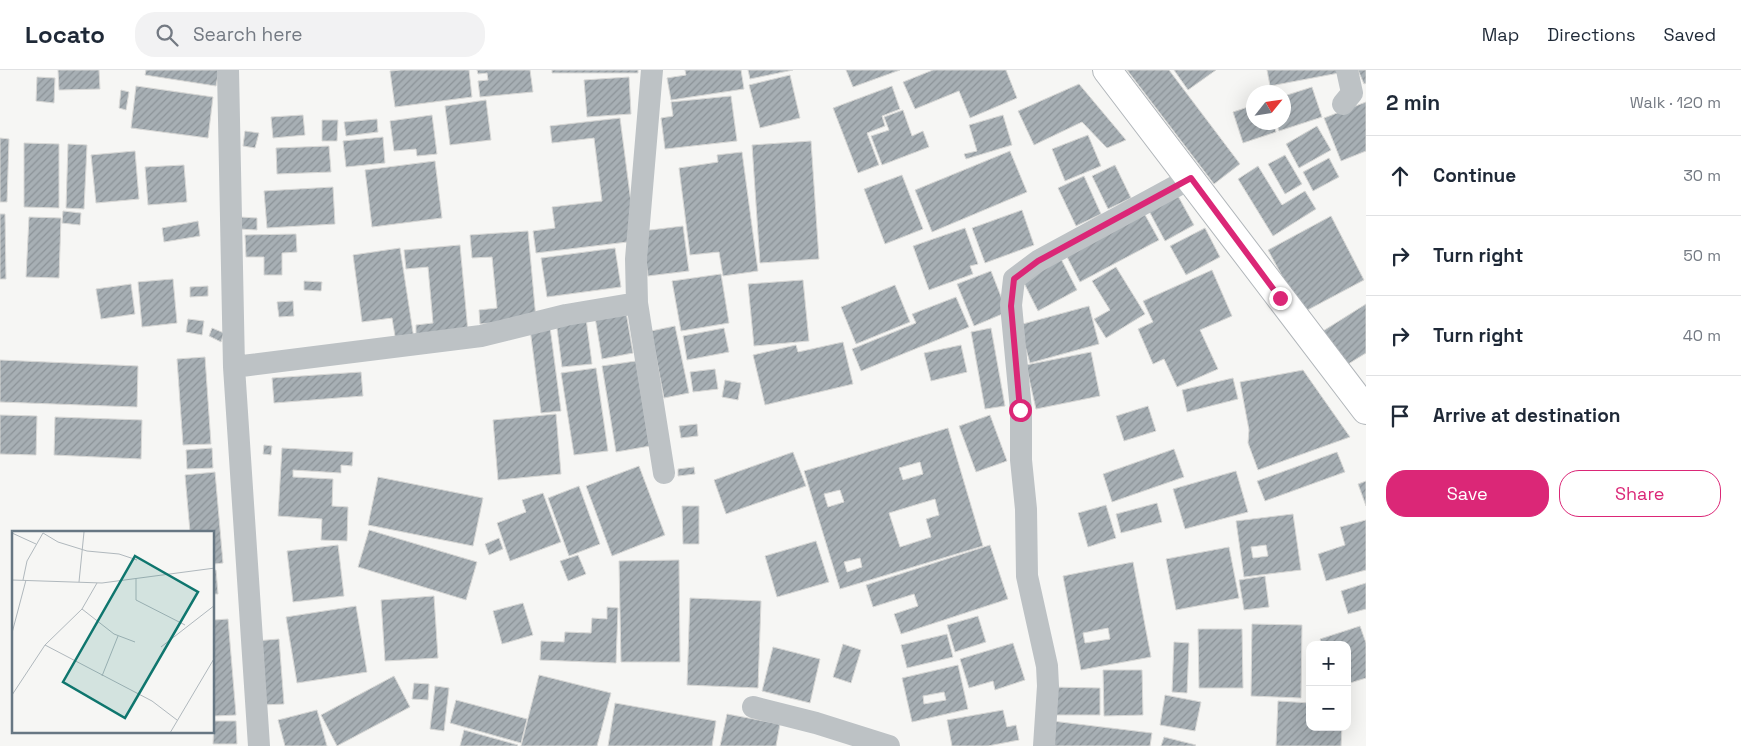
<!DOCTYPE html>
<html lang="en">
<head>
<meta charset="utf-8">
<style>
  :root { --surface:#fff; --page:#f2f2f3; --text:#1f2937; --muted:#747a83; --line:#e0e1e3; --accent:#db2777 }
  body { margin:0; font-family:"Space Grotesk",sans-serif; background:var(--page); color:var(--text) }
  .controls { position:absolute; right:15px; bottom:15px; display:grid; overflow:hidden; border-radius:10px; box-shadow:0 5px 20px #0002 }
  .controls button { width:45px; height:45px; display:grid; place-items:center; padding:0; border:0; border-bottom:1px solid var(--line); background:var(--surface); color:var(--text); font:25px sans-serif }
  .compass { position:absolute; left:1246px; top:15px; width:45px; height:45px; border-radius:50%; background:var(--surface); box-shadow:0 5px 20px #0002; rotate:60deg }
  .stop { position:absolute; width:15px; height:15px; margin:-11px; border:4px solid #db2777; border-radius:50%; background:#fff }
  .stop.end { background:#db2777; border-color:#fff; box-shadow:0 1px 5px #0008 }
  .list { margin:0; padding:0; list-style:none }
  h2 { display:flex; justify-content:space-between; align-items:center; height:65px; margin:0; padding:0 20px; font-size:21px }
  h2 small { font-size:16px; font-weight:400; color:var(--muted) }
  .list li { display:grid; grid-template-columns:32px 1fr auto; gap:15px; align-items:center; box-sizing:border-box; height:80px; padding:0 20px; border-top:1px solid var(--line) }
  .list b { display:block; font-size:19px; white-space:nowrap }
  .list em { font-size:16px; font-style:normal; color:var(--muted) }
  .actions { display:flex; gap:10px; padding:15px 20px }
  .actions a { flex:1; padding:11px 0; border:1px solid var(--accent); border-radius:20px; text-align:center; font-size:18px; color:var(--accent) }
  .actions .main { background:var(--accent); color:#fff }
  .icon { flex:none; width:28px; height:28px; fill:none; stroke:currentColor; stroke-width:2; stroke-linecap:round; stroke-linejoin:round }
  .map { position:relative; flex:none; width:1366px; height:676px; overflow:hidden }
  header { display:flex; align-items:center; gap:30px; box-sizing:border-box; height:70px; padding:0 25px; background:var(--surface); border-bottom:1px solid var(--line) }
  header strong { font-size:24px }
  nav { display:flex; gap:28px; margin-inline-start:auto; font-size:18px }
  .search { width:350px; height:45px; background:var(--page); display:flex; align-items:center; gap:12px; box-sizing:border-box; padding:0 18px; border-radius:20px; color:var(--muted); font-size:19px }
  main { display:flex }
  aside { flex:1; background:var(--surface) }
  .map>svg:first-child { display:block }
  .building { fill:url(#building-hatch); stroke:#d8d8d6; fill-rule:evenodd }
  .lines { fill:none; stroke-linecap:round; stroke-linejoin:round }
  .primary-casing { stroke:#b1b6ba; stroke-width:30 }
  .minor { stroke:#bdc2c5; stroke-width:22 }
  .primary { stroke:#fff; stroke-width:28 }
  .route { stroke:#db2777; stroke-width:6 }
  .inset-road { fill:none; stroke:#b0b8bd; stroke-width:1 }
  .view { fill:#0f766e; fill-opacity:0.15; stroke:#0f766e; stroke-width:2.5 }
  .inset-edge { fill:none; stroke:#677783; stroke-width:2.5 }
</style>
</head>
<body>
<header>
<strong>Locato</strong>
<div class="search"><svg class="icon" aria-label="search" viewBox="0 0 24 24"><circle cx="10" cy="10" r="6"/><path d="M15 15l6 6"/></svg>Search here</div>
<nav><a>Map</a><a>Directions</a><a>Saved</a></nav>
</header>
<main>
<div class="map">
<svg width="1366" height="676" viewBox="0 0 1366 676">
  <defs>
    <pattern id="building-hatch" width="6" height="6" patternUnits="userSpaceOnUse" patternTransform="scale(1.25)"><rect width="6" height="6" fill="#a7afb4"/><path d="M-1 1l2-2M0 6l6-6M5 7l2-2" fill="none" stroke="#8c9398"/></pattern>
  </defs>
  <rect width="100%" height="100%" fill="#f6f6f4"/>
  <path class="building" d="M58 0H99L100 19 59 20Z
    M146 0H219L216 16 145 5Z
    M401 0H469L472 27 395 37 390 1Z
    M477 0H530L533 22 480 27 478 11 488 10 487 3 478 4Z
    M552 0H638V3H552Z
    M685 0H741L744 19 671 30 667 8 686 5Z
    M748 0H793L750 9Z
    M846 0H900L853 17Z
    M933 0H1006L1017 28 970 48 959 21 915 39 903 12Z
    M1127 0H1169L1240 94 1214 114Z
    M1174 0H1216L1188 20Z
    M1267 0H1339V3L1270 16Z
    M1358 0H1366V13L1364 14Z
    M790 5 800 48 760 58 749 15Z
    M37 7 55 8 54 33 36 31Z
    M629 7 631 44 587 47 584 10Z
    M1079 14 1126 70 1107 78 1082 52 1034 75 1018 41Z
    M136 16 213 27 208 68 131 58Z
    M892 16 900 39 882 46 885 56 867 63 879 95 858 103 833 38Z
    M1312 17 1322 47 1279 61 1276 52H1284V26Z
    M121 20 129 22 126 40 119 38Z
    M731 26 737 71 665 79 661 48 673 46 671 32Z
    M486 30 491 70 450 75 445 36Z
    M1366 32V81L1341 91 1324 48Z
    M1254 35V52H1273L1276 62 1243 73 1233 42Z
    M903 40 912 66 923 61 929 77 882 95 871 66 889 60 884 47Z
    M303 45 305 65 273 68 271 47Z
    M432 45 437 84 417 86 416 79 394 81 390 51Z
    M1003 45 1012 75 966 89 964 84 977 81 969 55Z
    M620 48 636 171 536 183 533 161 555 158 552 137 602 131 594 68 552 73 550 56Z
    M377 49 378 62 346 66 344 52Z
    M322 50H338L337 71H322Z
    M1317 56 1331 80 1299 98 1286 74Z
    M245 61 259 63 255 78 243 76Z
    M1088 65 1101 96 1065 111 1052 79Z
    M383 67 385 93 346 97 343 71Z
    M0 68 9 69 7 132H0Z
    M811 71 819 189 760 193 752 75Z
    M24 73 59 74V138L24 137Z
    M68 74 87 75 84 139 66 138Z
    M329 76 331 102 277 104 276 78Z
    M135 81 139 129 96 133 91 85Z
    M1010 81 1027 122 932 162 915 120Z
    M742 82 758 201 723 206 719 182 690 185 679 98 718 92 717 85Z
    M1285 85 1302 114 1285 124 1268 94Z
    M1329 88 1339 107 1313 121 1303 102Z
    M435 91 442 148 372 157 365 100Z
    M184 95 187 132 148 135 145 97Z
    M1115 95 1131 128 1108 139 1092 106Z
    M1258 96 1282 135 1305 121 1316 139 1273 166 1238 109Z
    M902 105 923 159 885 174 864 119Z
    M1084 106 1101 144 1076 156 1058 118Z
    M333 117 335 154 267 158 264 121Z
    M1178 126 1194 155 1165 171 1149 141Z
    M1022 140 1034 175 985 193 972 158Z
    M63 141 81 143 80 155 62 153Z
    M1144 143 1159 170 1080 212 1066 185Z
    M0 144H5L6 209H0Z
    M1331 146 1364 210 1302 243 1268 180Z
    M29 147 61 148 59 208 26 207Z
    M240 147 257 148V160L240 159Z
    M198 151 200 166 164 172 162 158Z
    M683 156 689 201 648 206 642 161Z
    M965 158 978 194 970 196 973 204 929 220 913 176Z
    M1205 158 1220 187 1186 205 1170 176Z
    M528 161 536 249 480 254 479 240 497 238 492 187 472 188 470 165Z
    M296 164 297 182 282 183V205H264V187H246L245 165Z
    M460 175 468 262 416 266V255L433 253 428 197 406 199 404 180Z
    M400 178 414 269 396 272 392 248 362 252 353 185Z
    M615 178 621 217 547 227 541 188Z
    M1061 189 1077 220 1038 241 1022 209Z
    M1116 197 1145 244 1106 268 1094 249 1110 240 1092 211Z
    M1212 200 1232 246 1200 260 1218 299 1177 317 1164 289 1153 294 1138 259 1153 252 1143 231Z
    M991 201 1007 242 974 256 957 214Z
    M721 204 729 253 681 261 672 211Z
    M173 209 177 253 142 257 138 212Z
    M803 210 809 271 754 276 748 214Z
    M304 211 322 212 321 221 304 220Z
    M131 214 135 244 101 249 96 219Z
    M895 215 910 252 856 274 841 237Z
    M208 216V226L190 227V217Z
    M956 227 969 257 861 301 852 279 916 253 912 244Z
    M293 231 294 246 279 247 277 232Z
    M1366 234V283L1345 296 1323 261Z
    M1089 236 1099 274 1030 293 1019 255Z
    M626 242 633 283 602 289 595 247Z
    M586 248 592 294 562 297 556 251Z
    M188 249 204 251 202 265 186 262Z
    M675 256 689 323 664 328 651 261Z
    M550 257 561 341 541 343 530 259Z
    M212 258 224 263 221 272 209 266Z
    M724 258 729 282 687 290 683 266Z
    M991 258 1005 336 985 339 971 262Z
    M843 272 853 314 765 335 753 285 796 275 798 282Z
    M961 275 967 302 931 311 924 283Z
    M1091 282 1100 326 1036 339 1026 295Z
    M205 287 211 374 183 375 177 289Z
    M0 290 138 296 137 337 0 332Z
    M636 291 650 376 616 382 602 296Z
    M596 298 608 381 574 385 561 303Z
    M715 299 718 319 693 322 690 302Z
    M1303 300 1350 367 1258 400 1248 373 1249 360 1240 312Z
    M361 302 363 326 274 333 272 308Z
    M1233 308 1238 329 1187 342 1182 320Z
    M725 310 741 313 738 330 722 327Z
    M1148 336 1156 361 1124 371 1116 346Z
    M556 344 561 404 498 410 493 350Z
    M0 345 37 346 36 385 0 384Z
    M990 345 1007 391 976 402 959 356Z
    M55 347 142 350 141 389 54 385Z
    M697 354 698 366 681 368 679 356Z
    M948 358 983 476 840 519 804 401ZM920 392 923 404 903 410 899 398ZM840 420 844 432 828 437 824 424ZM935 429 939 445 926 449 931 467 900 477 889 443ZM860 488 862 497 847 502 844 492Z
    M264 375 272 376 271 385 263 384Z
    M212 378 213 398 187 399 186 380Z
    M282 378 353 382 352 396 341 395V403L293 400V407L333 409 332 436 348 437 347 471 321 470 322 449 278 446Z
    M1174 379 1184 407 1112 432 1103 404Z
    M793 382 806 416 726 444 714 410Z
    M1337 382 1345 402 1265 431 1257 411Z
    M639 396 665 465 612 486 586 416Z
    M694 397 695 404 678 406V399Z
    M1236 401 1248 442 1185 459 1173 419Z
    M215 402 223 493 214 494V462H190L185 405Z
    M378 407 483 428 473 476 368 455Z
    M1366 411V436L1358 414Z
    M579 416 600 474 569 486 548 428Z
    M543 423 561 472 510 491 497 453 526 442 522 430Z
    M1157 433 1162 452 1121 463 1116 444Z
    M1106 435 1116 468 1088 477 1078 443Z
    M682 436H699V474H683Z
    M1293 444 1301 500 1244 507 1236 451ZM1266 475 1268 486 1253 488 1251 477Z
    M1366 450V500L1326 511 1318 484 1345 475 1340 457Z
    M369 460 477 492 466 530 358 497Z
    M499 468 503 479 489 485 485 474Z
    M816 471 829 512 777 527 765 486Z
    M338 475 344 526 293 532 287 481Z
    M990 475 1008 529 901 564 894 544 918 536 914 524 873 537 866 515Z
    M1229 477 1239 528 1176 540 1166 489Z
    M578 485 586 504 568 511 560 491Z
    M679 490 680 592H621L619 491Z
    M1133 492 1151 587 1081 600 1063 506ZM1108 558 1110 569 1085 573 1083 563Z
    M214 500H216L218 524H214Z
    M1265 506 1269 537 1244 540 1239 510Z
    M1366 513V539L1348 544 1341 521Z
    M434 526 438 588 385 591 381 530Z
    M690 528 761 531 758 618 687 615Z
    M523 533 533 565 502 574 493 541Z
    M356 536 367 602 297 613 286 547Z
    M607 537 618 538 616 593 540 590 541 571 564 572 565 562 591 563 592 548 607 549Z
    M978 546 986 572 955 582 947 555Z
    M228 549 236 645 214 646V550Z
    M1252 554 1302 555 1301 628 1251 626Z
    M1360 556 1366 573V608L1347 614V575H1322L1320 569Z
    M1198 559H1242L1243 618H1199Z
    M947 564 953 587 907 598 901 575Z
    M279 569 284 634 261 635 255 571Z
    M1174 572 1189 573 1187 623 1172 622Z
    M1013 573 1025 610 995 620 993 611 969 618 960 589Z
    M843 574 861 580 851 613 833 607Z
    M773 577 820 589 810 633 762 621Z
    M958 595 968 639 912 652 902 608ZM944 622 946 630 924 634 923 626Z
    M1103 600H1142L1143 645 1104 646Z
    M539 605 611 623 597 676H521Z
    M394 606 410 637 337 676 321 645Z
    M414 613 429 614 428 630 412 629Z
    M435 616 449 618 444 661 430 659Z
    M1050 617 1100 618V645H1050Z
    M1165 625 1201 632 1195 661 1160 655Z
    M456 630 527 649 521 673 450 653Z
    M1278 631 1310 633V657H1342L1341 676H1276Z
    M615 633 716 651 712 676H608Z
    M317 640 327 676H285L278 650Z
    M1003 640 1007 657 1016 655 1019 670 988 676H952L947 650Z
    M727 644 780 654 776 676H720Z
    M214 651H236L237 674H213Z
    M1052 651 1152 663 1150 676H1050Z
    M464 660 518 675 517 676H460Z
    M1164 667 1196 675 1195 676H1161Z"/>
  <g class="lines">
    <g class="primary-casing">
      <path id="primary" d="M1107 0 1366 340"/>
    </g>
    <path class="minor" d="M228 0 234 297 259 676
      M652 0 636 189 637 233 664 403
      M1343 34 1352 23 1347 0
      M234 297 481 266 566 245 637 233
      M753 637 816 653 889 676
      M1044 676 1048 616 1047 596 1027 506 1026 439 1021 390V340L1011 235 1014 209 1038 191 1191 108"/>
    <use href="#primary" class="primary"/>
  </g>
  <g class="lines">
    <path class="route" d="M1020 340 1011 236 1014 209 1038 191 1191 108 1280 228"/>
  </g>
  <g transform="translate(12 461)">
    <rect width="202" height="202" fill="#f6f6f4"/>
    <path class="inset-road" d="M0 2 24 13M124 47V69L173 94M0 49 90 52 203 37M11 49 15 30 31 2 46 11 75 20 107 23 125 29M67 51 72 1M70 78 102 103 123 111M0 102 14 49M33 114 140 170 165 189M149 116 203 74M90 145 106 105M0 164 33 114 70 78 85 52M158 202 203 126"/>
    <path class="view" d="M123 25 186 61 113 187 51 151Z"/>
    <rect width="202" height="202" class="inset-edge"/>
  </g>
</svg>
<div class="controls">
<button>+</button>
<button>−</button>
</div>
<svg class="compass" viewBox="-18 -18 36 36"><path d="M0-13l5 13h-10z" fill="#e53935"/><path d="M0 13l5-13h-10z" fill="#747a83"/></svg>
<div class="stop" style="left:1020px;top:340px"></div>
<div class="stop end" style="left:1280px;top:228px"></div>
</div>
<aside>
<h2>2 min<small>Walk · 120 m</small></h2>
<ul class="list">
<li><svg class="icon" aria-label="ahead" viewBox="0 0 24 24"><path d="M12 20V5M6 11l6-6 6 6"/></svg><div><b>Continue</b></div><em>30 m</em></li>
<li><svg class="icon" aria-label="right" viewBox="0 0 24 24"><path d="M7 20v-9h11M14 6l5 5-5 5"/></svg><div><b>Turn right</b></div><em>50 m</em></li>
<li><svg class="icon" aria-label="right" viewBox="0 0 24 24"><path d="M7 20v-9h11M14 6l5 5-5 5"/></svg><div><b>Turn right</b></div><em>40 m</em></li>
<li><svg class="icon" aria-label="arrive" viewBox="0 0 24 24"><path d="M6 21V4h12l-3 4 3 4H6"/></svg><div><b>Arrive at destination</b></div></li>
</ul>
<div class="actions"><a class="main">Save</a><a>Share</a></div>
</aside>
</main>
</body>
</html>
